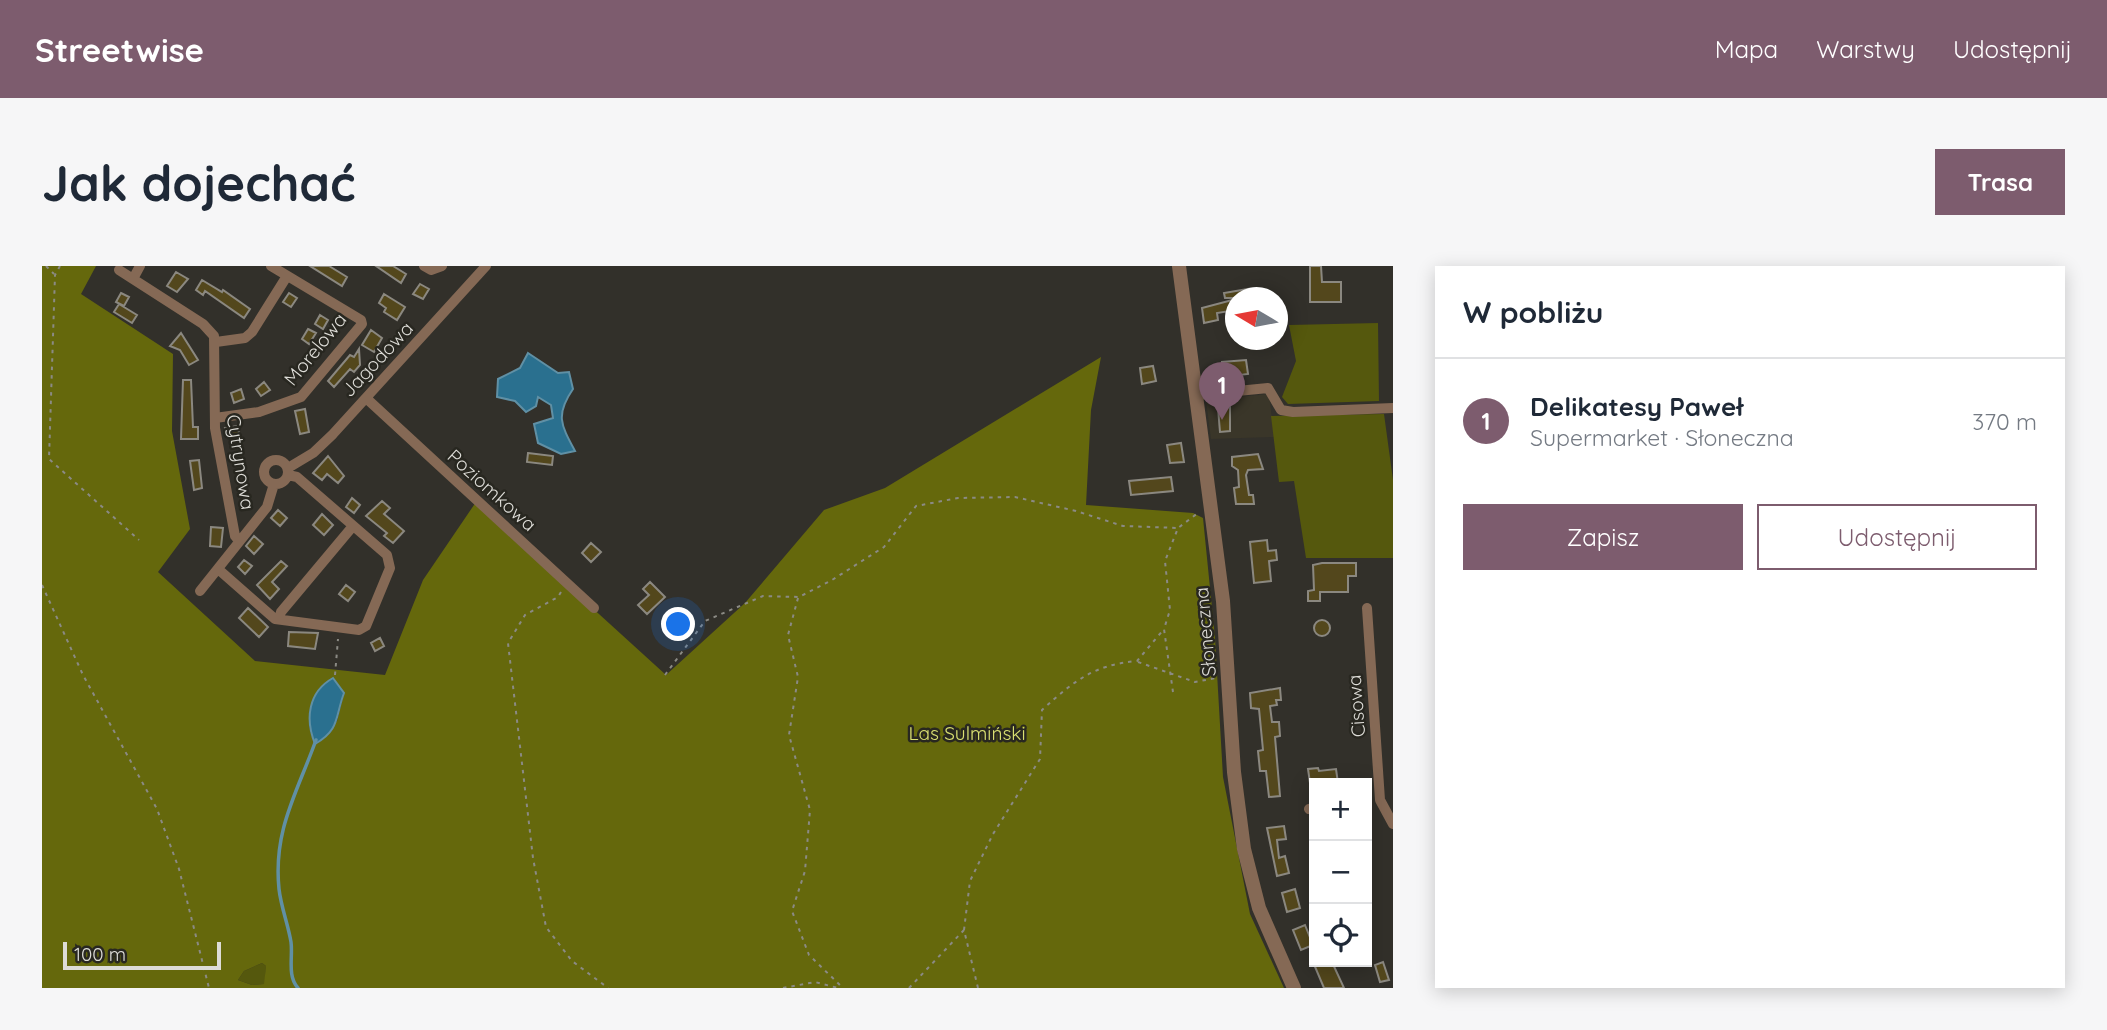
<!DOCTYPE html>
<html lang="pl">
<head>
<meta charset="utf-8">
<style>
  :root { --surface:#fff; --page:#f6f6f7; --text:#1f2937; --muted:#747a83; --line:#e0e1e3; --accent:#7d5c6e }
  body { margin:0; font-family:Quicksand,sans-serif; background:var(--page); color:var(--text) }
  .controls { position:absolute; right:21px; bottom:21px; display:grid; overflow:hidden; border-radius:0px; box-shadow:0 4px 18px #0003 }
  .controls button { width:63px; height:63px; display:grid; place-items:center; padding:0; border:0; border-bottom:2px solid var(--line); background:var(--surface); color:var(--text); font:35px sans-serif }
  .compass { position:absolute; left:1183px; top:21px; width:63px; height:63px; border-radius:50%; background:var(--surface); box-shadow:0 4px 18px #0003; rotate:280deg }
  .scale { position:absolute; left:21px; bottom:18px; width:158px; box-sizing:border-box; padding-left:7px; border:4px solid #dddcd7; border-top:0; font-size:19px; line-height:24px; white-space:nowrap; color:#dddcd7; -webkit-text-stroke:5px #282720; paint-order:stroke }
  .you { position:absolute; left:637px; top:359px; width:24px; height:24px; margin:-18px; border:5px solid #fff; border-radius:50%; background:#1a73e8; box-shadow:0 0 0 10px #1a73e833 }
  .badge { display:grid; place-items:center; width:46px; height:46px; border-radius:50%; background:var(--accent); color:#fff; font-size:23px; font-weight:700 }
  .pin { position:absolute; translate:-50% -58px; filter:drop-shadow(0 2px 4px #0008) }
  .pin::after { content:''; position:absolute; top:37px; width:24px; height:21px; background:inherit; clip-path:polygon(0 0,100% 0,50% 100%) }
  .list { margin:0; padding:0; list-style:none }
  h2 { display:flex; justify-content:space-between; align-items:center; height:91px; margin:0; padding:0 28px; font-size:30px }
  h2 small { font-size:23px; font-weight:400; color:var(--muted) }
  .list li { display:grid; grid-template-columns:46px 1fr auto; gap:21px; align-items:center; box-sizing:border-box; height:126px; padding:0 28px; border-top:2px solid var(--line) }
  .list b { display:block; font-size:26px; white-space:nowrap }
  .list p { margin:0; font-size:23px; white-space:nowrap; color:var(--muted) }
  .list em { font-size:23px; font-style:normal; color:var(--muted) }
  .actions { display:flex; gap:14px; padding:21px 28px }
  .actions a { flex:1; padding:16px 0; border:2px solid var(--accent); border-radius:0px; text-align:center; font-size:24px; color:var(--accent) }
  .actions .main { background:var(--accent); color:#fff }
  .icon { flex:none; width:38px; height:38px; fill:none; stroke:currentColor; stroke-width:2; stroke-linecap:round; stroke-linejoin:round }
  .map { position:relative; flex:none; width:1351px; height:722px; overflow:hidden; border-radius:0px }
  header { display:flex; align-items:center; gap:42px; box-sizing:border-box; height:98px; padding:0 35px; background:var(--accent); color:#fff }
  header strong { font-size:33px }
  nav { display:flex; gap:38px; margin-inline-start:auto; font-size:24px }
  .intro { display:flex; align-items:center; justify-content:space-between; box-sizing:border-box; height:168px; padding:0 42px }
  h1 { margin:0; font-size:49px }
  .button { padding:18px 32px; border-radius:0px; background:var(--accent); color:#fff; font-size:24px; font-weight:700 }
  main { display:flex; gap:42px; padding:0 42px }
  aside { flex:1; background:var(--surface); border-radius:0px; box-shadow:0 4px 18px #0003 }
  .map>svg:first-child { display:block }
  .built { fill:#3a3629 }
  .green { fill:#55580d }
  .forest { fill:#65680c; fill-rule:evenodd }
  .water { fill:#2a708f; stroke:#6090a5; stroke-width:2 }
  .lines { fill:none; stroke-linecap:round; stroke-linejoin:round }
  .stream { stroke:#6090a5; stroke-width:3.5 }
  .building { fill:#53471c; stroke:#8b8880; stroke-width:2 }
  .path { stroke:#8b8a84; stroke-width:2; stroke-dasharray:3.5 5; stroke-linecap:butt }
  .minor { stroke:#856955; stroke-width:10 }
  .tertiary { stroke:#856955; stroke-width:14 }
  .labels { text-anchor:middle; stroke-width:5; stroke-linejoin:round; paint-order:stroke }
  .street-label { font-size:19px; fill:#dddcd7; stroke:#282720 }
  .park-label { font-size:19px; fill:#dae071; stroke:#282720 }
</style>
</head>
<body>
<header>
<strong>Streetwise</strong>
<nav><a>Mapa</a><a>Warstwy</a><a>Udostępnij</a></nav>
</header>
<div class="intro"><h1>Jak dojechać</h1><a class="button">Trasa</a></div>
<main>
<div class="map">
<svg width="1351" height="722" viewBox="0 0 1351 722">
  <rect width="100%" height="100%" fill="#32302a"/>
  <path class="built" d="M1227 128 1232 171 1169 173 1164 134Z"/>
  <path class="green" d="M1336 57 1337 135 1246 138 1240 131 1254 95 1247 59Z
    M1342 148 1351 214V292H1264L1252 215 1237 216 1229 150Z
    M220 697 224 700 223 718 210 719 196 714 202 705Z"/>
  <path class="forest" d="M0 0H54L39 28 131 88 130 165 148 263 116 306 213 395 343 409 381 314 434 236 624 409 703 337 782 244 843 222 1059 91 1049 144 1044 239 1151 247 1161 252 1173 372 1181 511 1208 648 1242 722H0ZM302 427 295 455 273 478C265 461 264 443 276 429ZM220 697 224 700 222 718 210 719 196 714 202 705Z"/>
  <path class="water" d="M486 87 516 107 527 106 531 123C513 149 519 159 533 185L519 188 496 177 492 158 511 152 509 139 496 131 494 140 484 146 473 135 455 131 456 113 478 102Z
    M291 412 302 427C293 451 298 464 273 478 263 453 266 426 291 412Z"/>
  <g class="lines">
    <path class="stream" d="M256 722C245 710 251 691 249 676 246 658 239 641 237 623 231 564 255 527 274 474"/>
  </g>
  <path class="building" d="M268 0H287L305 11 300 20Z
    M334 0H351L364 8 359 17Z
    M1268 0H1279L1280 16H1299V36H1268Z
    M134 6 146 13 135 26 125 20Z
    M160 14 180 26 181 24 208 43 202 52 163 25 161 29 154 24Z
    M378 18 387 23 381 33 371 28Z
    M1206 23 1208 32H1183L1182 27Z
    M79 27 87 31 82 40 74 36Z
    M247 27 255 32 249 41 241 36Z
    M342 28 363 41 355 54 342 46 344 42 337 37Z
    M1194 33V44L1175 47 1176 54 1162 57 1160 42Z
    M77 38 95 49 90 57 72 46Z
    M278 49 286 54 281 63 273 58Z
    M266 63 274 67 267 78 260 73Z
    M329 64 340 72 332 86 320 79Z
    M139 67 156 94 147 99 138 84 128 80Z
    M317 83 318 99 312 106 308 103 292 121 286 115 308 89 312 91Z
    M1204 94 1206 108 1181 111 1180 96Z
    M1111 100 1114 115 1100 118 1098 102Z
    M141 114H149L151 161H156V173H139Z
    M222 116 228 124 219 130 214 123Z
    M199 123 202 133 192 137 189 127Z
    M1188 141V165L1178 166 1176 142Z
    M263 143 267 166 258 168 253 145Z
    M196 160 197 169 185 171 183 162Z
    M1139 177 1142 196 1128 197 1125 179Z
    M486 187 511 190 510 199 485 196Z
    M1216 188 1221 203 1206 204 1204 209 1207 229H1211L1212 238H1194L1192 222 1197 221 1196 204 1190 200V191Z
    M286 190 302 210 296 217 285 208 280 214 271 207Z
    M157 194 160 222 152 224 148 195Z
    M1129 211 1131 225 1089 229 1087 215Z
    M310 232 318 239 312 247 304 241Z
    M340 235 348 242 342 248 362 265 351 277 342 270 345 267 324 250Z
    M236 244 245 252 238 260 229 252Z
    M280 248 291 259 282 269 271 259Z
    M169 261 181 262 179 281 168 280Z
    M212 270 221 278 212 288 204 280Z
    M1225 274 1226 285 1234 284 1235 294 1227 295 1229 315 1212 317 1208 276Z
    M549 277 559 286 549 296 540 287Z
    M202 294 210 300 203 308 196 301Z
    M239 295 245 300 230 316 237 323 228 333 215 319Z
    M1280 297H1314V310H1306V326H1278V335H1266V325L1272 324 1271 299Z
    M608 316 623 331 605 348 596 339 607 329 601 323Z
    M304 319 313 326 306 335 297 328Z
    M206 342 226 361 217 371 197 352Z
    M1272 362a8 8 0 1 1 16 0a8 8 0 1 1-16 0Z
    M247 366 276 367 273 383 246 380Z
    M338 372 342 380 333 385 329 377Z
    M1238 422 1239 434H1234L1235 439 1228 440 1230 456H1237L1238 470 1233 471 1238 530 1227 531 1224 505H1218L1216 485 1221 484 1217 443 1209 442 1208 427Z
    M1276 502 1277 505 1294 503 1296 517H1268L1266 503Z
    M1242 560 1244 573 1235 574 1237 592 1243 590 1247 607 1235 610 1225 562Z
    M1253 623 1258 642 1245 646 1240 627Z
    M1263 659 1271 679 1259 684 1251 664Z
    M1271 696H1290L1302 722H1282Z
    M1341 696 1347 714 1338 716 1333 699Z"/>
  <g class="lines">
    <path class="path" d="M4 0 12 8
      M18 0 13 9 7 193 97 274
      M0 319 41 409 115 543 137 603 167 722
      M519 326 516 331 483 349 466 377 491 592 504 661 530 695 566 722
      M756 332 746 369 756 411 747 469 768 544 763 605 750 645 767 689 801 722
      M1096 396 1153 416 1174 412
      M293 409 296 373
      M623 409 663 355 721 330 757 331 790 314 842 281 874 240 916 232 973 231 1034 245 1081 260 1136 262
      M1131 426 1122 363 1128 344 1123 295 1136 262 1156 247
      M741 722 773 716 796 722
      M867 722 922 664
      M936 722 922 664 928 615 951 568 998 493 1000 444C1032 415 1051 399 1095 395L1122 363"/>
    <path class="minor" d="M382 0 389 4 400 0
      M77 4 161 58 172 70 173 162 193 270 197 275
      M91 13 98 0
      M174 76 203 72 210 66 245 10
      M1155 129 1226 122 1239 144 1251 146 1351 142
      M324 132 552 342
      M173 152 217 146 259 131 320 58 319 54 229 0
      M222 206a12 12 0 1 1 24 0a12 12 0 1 1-24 0Z
      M246 202 271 187 291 168 444 0
      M176 303 233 353 317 364 324 360 348 302 345 289 255 211 246 209
      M158 325 225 241 232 218
      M1325 342 1338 534 1351 558
      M237 353 239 346 311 260
      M1267 543 1272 542"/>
    <path class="tertiary" d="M1137 0 1181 335 1192 506 1202 583 1217 642 1252 722"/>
  </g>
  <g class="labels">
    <g class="street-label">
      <text transform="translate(273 83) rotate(-51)" y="7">Morelowa</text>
      <text transform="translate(335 93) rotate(-47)" y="7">Jagodowa</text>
      <text transform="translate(199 196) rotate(81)" y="7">Cytrynowa</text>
      <text transform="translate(450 224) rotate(42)" y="7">Poziomkowa</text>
      <text transform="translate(1163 366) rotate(-95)" y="7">Słoneczna</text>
      <text transform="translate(1314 440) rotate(-94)" y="7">Cisowa</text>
    </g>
    <g class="park-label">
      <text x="925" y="474">Las Sulmiński</text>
    </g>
  </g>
</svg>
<div class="controls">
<button>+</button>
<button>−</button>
<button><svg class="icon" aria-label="locate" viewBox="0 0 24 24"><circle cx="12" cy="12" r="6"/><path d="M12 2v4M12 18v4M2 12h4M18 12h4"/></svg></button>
</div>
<svg class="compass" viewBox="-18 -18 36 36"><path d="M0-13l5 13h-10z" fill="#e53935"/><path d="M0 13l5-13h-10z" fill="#747a83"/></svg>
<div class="scale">100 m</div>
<div class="you"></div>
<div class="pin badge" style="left:1180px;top:154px">1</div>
</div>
<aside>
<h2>W pobliżu<small></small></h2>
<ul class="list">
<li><span class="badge">1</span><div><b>Delikatesy Paweł</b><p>Supermarket · Słoneczna</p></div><em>370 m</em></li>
</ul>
<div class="actions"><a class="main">Zapisz</a><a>Udostępnij</a></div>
</aside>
</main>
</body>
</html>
